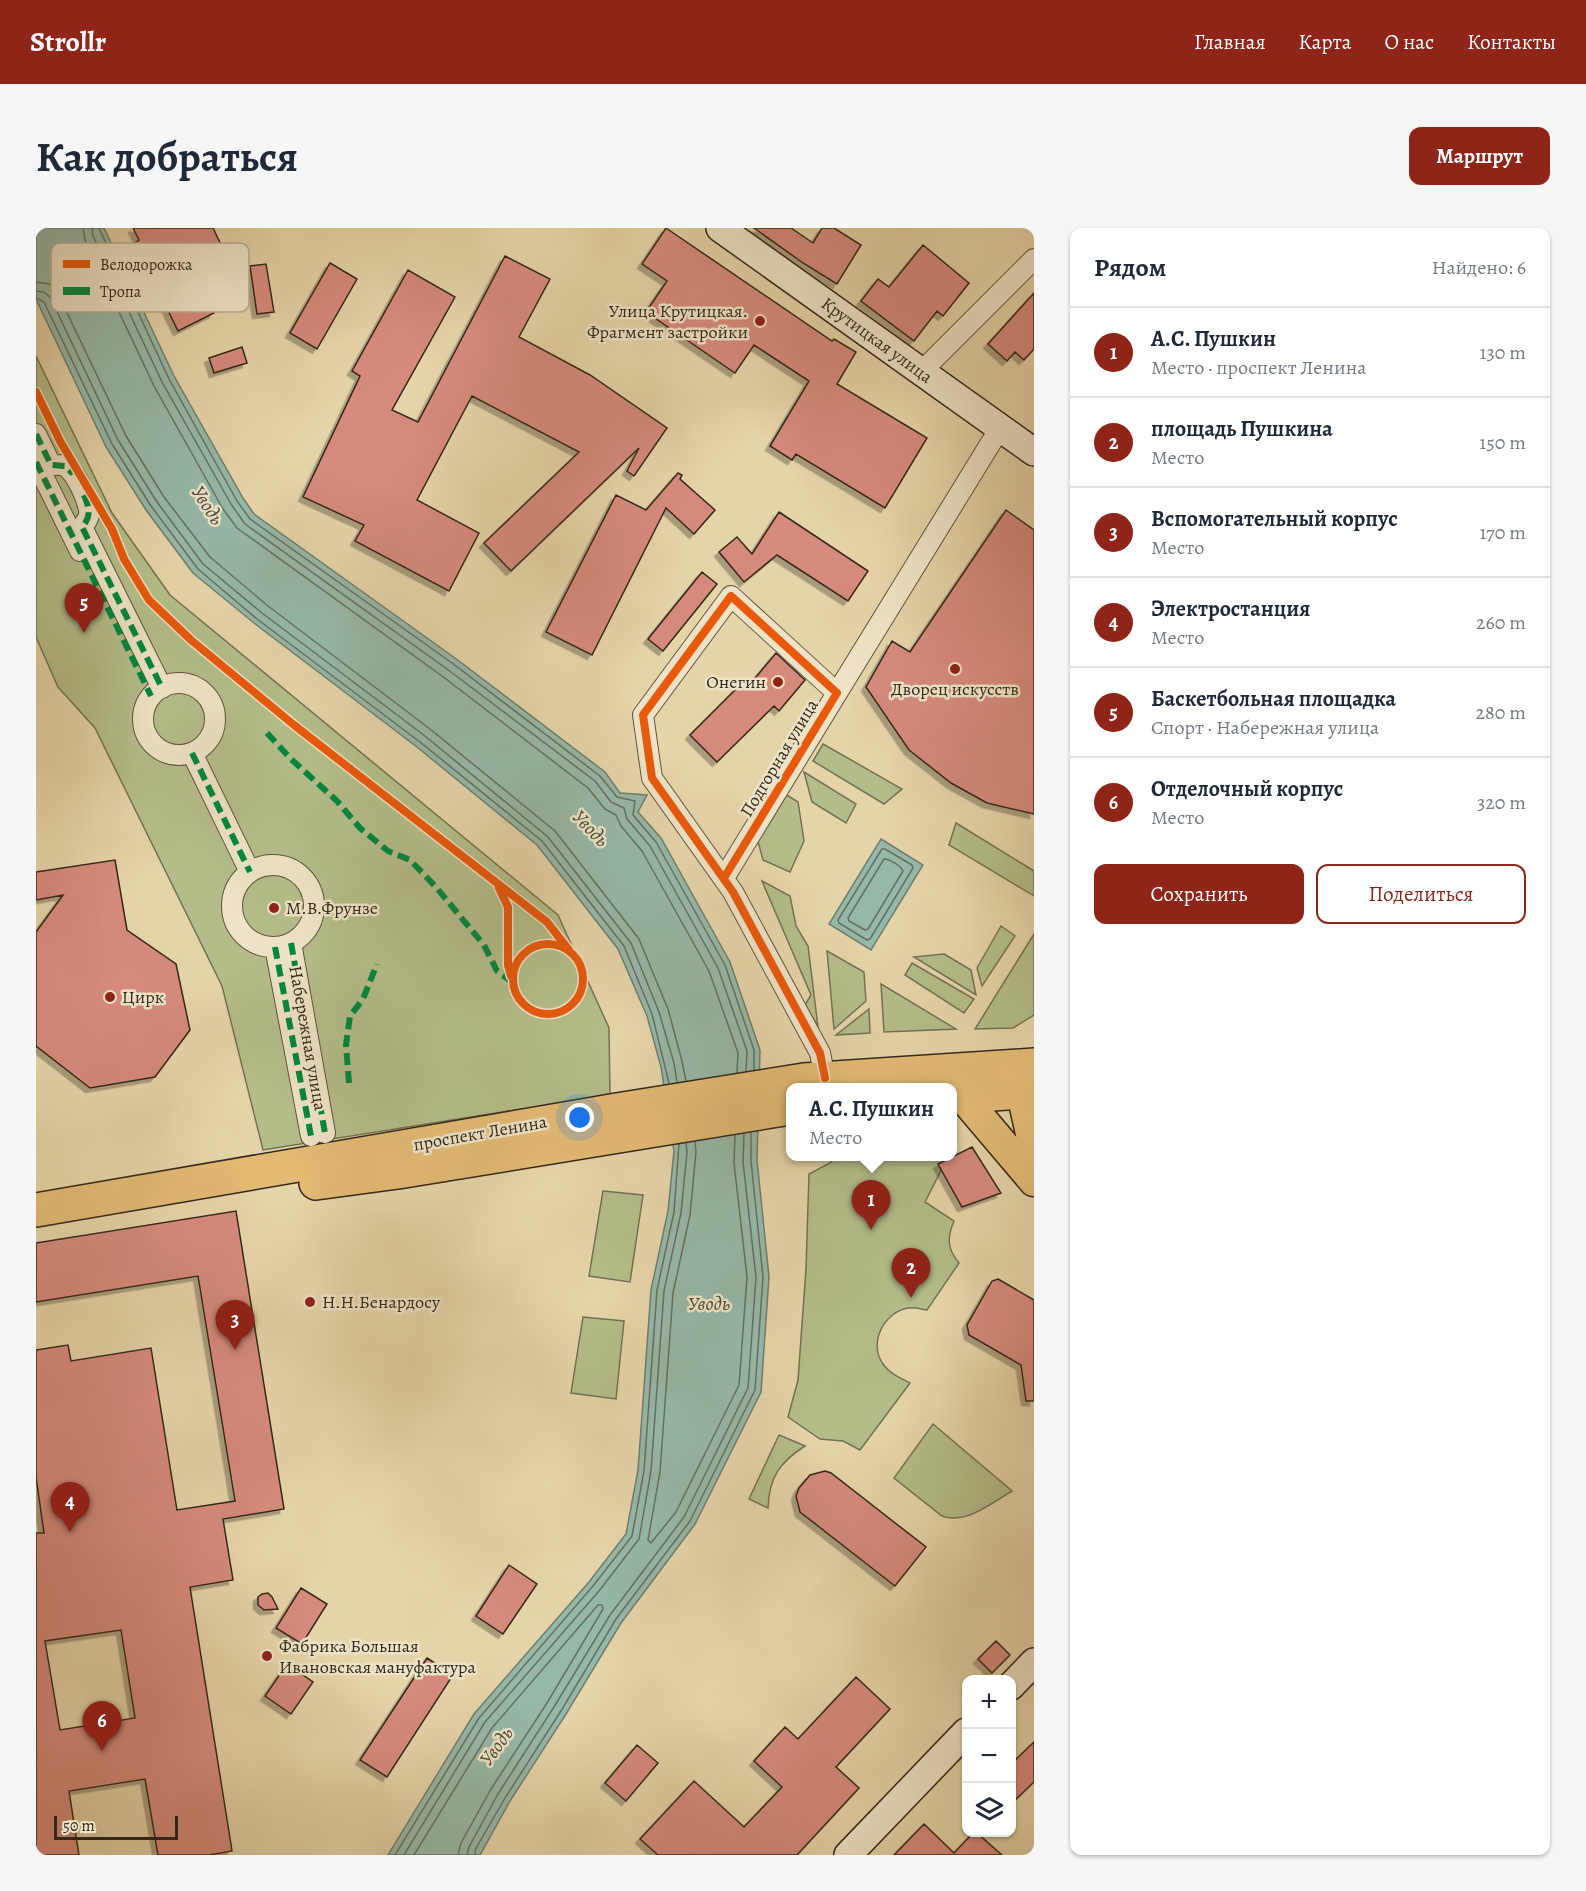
<!DOCTYPE html>
<html lang="ru">
<head>
<meta charset="utf-8">
<style>
  :root { --surface:#fff; --page:#f6f6f7; --text:#1f2937; --muted:#747a83; --line:#e0e1e3; --accent:#8f2418 }
  body { margin:0; font-family:Alegreya,serif; background:var(--page); color:var(--text) }
  .controls { position:absolute; right:18px; bottom:18px; display:grid; overflow:hidden; border-radius:12px; box-shadow:0 2px 4px #0004 }
  .controls button { width:54px; height:54px; display:grid; place-items:center; padding:0; border:0; border-bottom:2px solid var(--line); background:var(--surface); color:var(--text); font:30px sans-serif }
  .scale { position:absolute; left:18px; bottom:15px; width:124px; box-sizing:border-box; padding-left:6px; border:3px solid #34281a; border-top:0; font-size:16px; line-height:21px; white-space:nowrap; color:#34281a; -webkit-text-stroke:4px #eee3c6; paint-order:stroke }
  .you { position:absolute; left:544px; top:890px; width:21px; height:21px; margin:-15px; border:4px solid #fff; border-radius:50%; background:#1a73e8; box-shadow:0 0 0 9px #1a73e833 }
  .badge { display:grid; place-items:center; width:39px; height:39px; border-radius:50%; background:var(--accent); color:#fff; font-size:20px; font-weight:700 }
  .pin { position:absolute; translate:-50% -50px; filter:drop-shadow(0 2px 3px #0008) }
  .pin::after { content:''; position:absolute; top:32px; width:21px; height:18px; background:inherit; clip-path:polygon(0 0,100% 0,50% 100%) }
  .popup { position:absolute; left:750px; top:855px; width:171px; height:78px; box-sizing:border-box; display:grid; place-content:center; border-radius:12px; background:var(--surface); filter:drop-shadow(0 2px 4px #0005); font-size:20px; white-space:nowrap; color:var(--muted) }
  .popup b { font-size:22px; color:var(--text) }
  .popup::after { content:''; position:absolute; left:50%; top:100%; margin-left:-12px; border:12px solid transparent; border-top-color:var(--surface) }
  .list { margin:0; padding:0; list-style:none }
  h2 { display:flex; justify-content:space-between; align-items:center; height:78px; margin:0; padding:0 24px; font-size:26px }
  h2 small { font-size:20px; font-weight:400; color:var(--muted) }
  .list li { display:grid; grid-template-columns:39px 1fr auto; gap:18px; align-items:center; box-sizing:border-box; height:90px; padding:0 24px; border-top:2px solid var(--line) }
  .list b { display:block; font-size:22px; white-space:nowrap }
  .list p { margin:0; font-size:20px; white-space:nowrap; color:var(--muted) }
  .list em { font-size:20px; font-style:normal; color:var(--muted) }
  .actions { display:flex; gap:12px; padding:18px 24px }
  .actions a { flex:1; padding:14px 0; border:2px solid var(--accent); border-radius:12px; text-align:center; font-size:21px; color:var(--accent) }
  .actions .main { background:var(--accent); color:#fff }
  .icon { flex:none; width:33px; height:33px; fill:none; stroke:currentColor; stroke-width:2; stroke-linecap:round; stroke-linejoin:round }
  .map { position:relative; flex:none; width:998px; height:1627px; overflow:hidden; border-radius:12px }
  header { display:flex; align-items:center; gap:36px; box-sizing:border-box; height:84px; padding:0 30px; background:var(--accent); color:#fff }
  header strong { font-size:28px }
  nav { display:flex; gap:33px; margin-inline-start:auto; font-size:21px }
  .intro { display:flex; align-items:center; justify-content:space-between; box-sizing:border-box; height:144px; padding:0 36px }
  h1 { margin:0; font-size:42px }
  .button { padding:15px 27px; border-radius:12px; background:var(--accent); color:#fff; font-size:21px; font-weight:700 }
  main { display:flex; gap:36px; padding:0 36px }
  aside { flex:1; background:var(--surface); border-radius:12px; box-shadow:0 2px 4px #0004 }
  .map>svg:first-child { display:block }
  .green { fill:#b3bd89; stroke:#747252; stroke-width:1.5 }
  .water { fill:#96b8a8; stroke:#6f7e6f; stroke-width:1.5 }
  .lines { fill:none; stroke-linecap:round; stroke-linejoin:round }
  .shore { stroke:#657061; stroke-width:1.5 }
  .building { fill:#d68a7c; stroke:#34281a; stroke-width:1.5; fill-rule:evenodd; filter:url(#shadow) }
  .street-casing { stroke:#60533e; stroke-width:22 }
  .secondary-casing { stroke:#34281a; stroke-width:30 }
  .primary-casing { stroke:#34281a; stroke-width:33 }
  .highway-casing { stroke:#34281a; stroke-width:36 }
  .street { stroke:#eee3c6; stroke-width:20 }
  .secondary { stroke:#eee3c6; stroke-width:27 }
  .primary { stroke:#e2ba74; stroke-width:30 }
  .highway { stroke:#e2ba74; stroke-width:33 }
  .quiet { stroke:#00873e; stroke-width:6; stroke-dasharray:12 6; stroke-linecap:butt }
  .cycleway-casing { stroke:#eee3c6; stroke-width:11 }
  .cycleway { stroke:#e8590c; stroke-width:8 }
  .poi-dot { fill:#8f2418; stroke:#eee3c6; stroke-width:2 }
  .labels { text-anchor:middle; stroke-width:5; stroke-linejoin:round; paint-order:stroke }
  .poi-label { font-size:18px; fill:#34281a; stroke:#eee3c6; text-anchor:start }
  .street-label { font-size:18px; fill:#34281a; stroke:#eee3c6 }
  .water-label { font-size:20px; font-style:italic; fill:#4c4c3e; stroke:#eee3c6 }
  .key { fill:#eee3c6; stroke:#b6ab92; stroke-width:1.5 }
  .key-label { font-size:16px; fill:#34281a }
</style>
</head>
<body>
<header>
<strong>Strollr</strong>
<nav><a>Главная</a><a>Карта</a><a>О нас</a><a>Контакты</a></nav>
</header>
<div class="intro"><h1>Как добраться</h1><a class="button">Маршрут</a></div>
<main>
<div class="map">
<svg width="998" height="1627" viewBox="0 0 998 1627">
  <defs>
    <filter id="shadow"><feDropShadow dx="-4.5" dy="4.5" stdDeviation="0" flood-color="#0004"/></filter>
  </defs>
  <rect width="100%" height="100%" fill="#e5d4a8"/>
  <filter id="stains"><feTurbulence type="fractalNoise" baseFrequency=".00333" numOctaves="4"/><feColorMatrix values="0 0 0 0 .2 0 0 0 0 .09 0 0 0 0 .02 0 0 0 .5 -.17"/></filter>
  <radialGradient id="worn" r=".72"><stop offset=".6" stop-color="#630" stop-opacity="0"/><stop offset="1" stop-color="#630" stop-opacity=".3"/></radialGradient>
  <path class="green" d="M0 128 76 285 134 367 522 687 573 800 574 867 227 922 186 758 59 500 22 459 0 409Z
    M787 516 866 561 848 576 777 533Z
    M768 544 820 576 810 595 776 574Z
    M746 564 762 574 768 613 754 644 727 632 720 606Z
    M920 595 998 643V668L913 617Z
    M726 653 754 668 760 698 772 718 782 799 769 777 775 767Z
    M965 698 979 708 946 758 941 740Z
    M998 706V787L977 800 939 801Z
    M791 723 828 744 830 773 798 801Z
    M908 726 935 742 940 767 878 729Z
    M876 735 938 771 928 785 869 747Z
    M845 756 920 801 848 804Z
    M833 781 834 805 800 807Z
    M800 929H912L889 974 918 993C911 1009 911 1021 923 1035L891 1082C885 1081 879 1079 872 1080 848 1084 832 1115 847 1136 853 1145 864 1150 874 1155L824 1222 807 1213 784 1211 752 1189 762 1152 770 1041 773 946 794 935Z
    M567 963 607 967 594 1054 553 1048Z
    M547 1089 588 1093 580 1171 535 1165Z
    M897 1196 976 1263C956 1275 929 1297 906 1288L858 1250Z
    M743 1207 769 1218C744 1234 733 1249 732 1280L713 1271Z"/>
  <path class="water" d="M0 0H68L138 148 207 270 218 286 419 430 569 544 584 565 611 567 602 584 625 610 694 734 724 822 721 932 733 1049 725 1164 659 1296 585 1395 530 1486 474 1573 444 1627H352L438 1486 553 1354 590 1306 602 1242 615 1062 632 983 638 923 625 839 611 788 582 721 501 617 381 519 218 395 157 345 110 282 70 219 0 71Z
    M845 611 887 637 835 722 793 696Z"/>
  <g class="lines">
    <path class="shore" d="M47 0 49 12 118 158 187 281 201 300 406 448 552 560 569 581 580 587 585 598 606 623 673 743 702 825 701 845
      M56 0 57 8 126 154 195 276 209 296 411 441 559 553 575 574 588 580 591 591 614 618 682 740 711 823 710 843
      M63 0 133 151 201 273 214 291 416 435 564 548 581 569 599 573 597 587 620 614 689 737 718 822V842
      M0 54 13 56 21 64 90 208 128 269 174 329 232 378 394 501 519 603 603 711 632 781 646 833 650 853
      M0 63 8 64 14 69 82 212 121 274 167 336 226 385 389 508 512 609 595 715 623 784 638 835 641 854
      M0 70 8 74 76 216 115 278 162 341 221 391 384 514 506 613 588 718 616 786 633 855
      M846 621H849L876 637 877 640 834 711 831 712 803 695 802 692Z
      M848 631C854 631 865 638 867 643L832 701 829 702 813 693 812 690Z
      M659 914 660 924 654 987 637 1065 624 1244 612 1312 615 1315 640 1284 703 1157 711 1049 698 935 699 907
      M359 1627 443 1490 557 1358 596 1308 608 1243 621 1062 638 984 643 916
      M368 1627 449 1494 563 1363 603 1311 615 1243 628 1063 645 985 651 924 650 915
      M378 1627 456 1500 562 1377H566L567 1381 511 1475 455 1561 425 1615 422 1627
      M431 1627 433 1619 462 1566 518 1479 574 1387 648 1289 712 1160 720 1049 707 934 708 906
      M439 1627V1622L469 1570 525 1483 580 1391 654 1293 719 1162 727 1049 715 933V905"/>
  </g>
  <path class="building" d="M97 0H177L188 23 155 39 178 85 142 103 99 15 103 12Z
    M630 0 796 113 798 111 820 124 801 156 891 210 849 280 760 226 756 232 734 218 773 153 718 117 699 145 610 84 631 53 606 36Z
    M718 0H755L777 15 786 0H798L825 17 801 56 767 35Z
    M887 17 933 55 907 88 901 83 878 113 825 73 842 51 853 59Z
    M469 28 514 51 483 109 554 147 631 200 598 248 591 243 603 220 475 343 448 315 543 224 436 168 381 272 443 305 413 363 319 313 328 297 267 269 324 148 316 143 372 42 419 69 356 182 382 194Z
    M294 35 321 51 281 121 254 105Z
    M230 36 238 84 221 86 214 38Z
    M998 65V121L988 132 979 124 971 133 952 116Z
    M206 119 211 135 178 145 173 130Z
    M642 245 646 247 644 251 679 282 658 306 630 280 556 427 510 404 580 267 610 282Z
    M970 282 998 302V586L951 575 915 555 873 522 830 459 856 413 874 424Z
    M743 284 832 343 812 373 741 327 708 354 683 324 701 309 716 326Z
    M666 344 681 356 627 423 612 411Z
    M740 425 769 452 743 483 738 478 681 534 654 507 706 455 711 460Z
    M79 632 91 702 140 736 154 802 119 849 54 860 0 818V704L27 667 0 672V644Z
    M936 919 965 965 926 979 902 936Z
    M200 983 248 1281 187 1291 197 1352 154 1359 196 1623 173 1627H122L109 1551 33 1563 43 1627H0V1305H8L0 1249V1122L32 1117 35 1133 115 1120 141 1282 199 1273 162 1048 0 1074V1015ZM85 1402 99 1490 24 1502 9 1413Z
    M962 1051 998 1072V1173H990L985 1137 933 1107 931 1097 956 1053Z
    M789 1243 795 1245 890 1319 859 1358 764 1284 760 1268 763 1260 774 1247Z
    M473 1337 501 1356 467 1406 440 1388Z
    M265 1360 291 1376 266 1416 240 1400Z
    M232 1365 236 1369 242 1381 228 1382 222 1377V1369L226 1366Z
    M960 1413 974 1427 956 1445 942 1431Z
    M391 1430 417 1447 351 1549 324 1532Z
    M251 1436 277 1454 255 1486 229 1468Z
    M820 1449 854 1481 800 1539 823 1560 761 1627H622L604 1611 658 1553 708 1599 746 1559 718 1533 749 1499 762 1511Z
    M998 1514V1554L975 1576V1536Z
    M601 1517 622 1535 590 1573 569 1555Z
    M888 1596 918 1625 937 1605H941L966 1627H858Z"/>
  <g class="lines">
    <g class="street-casing">
      <path id="street" d="M887 145 894 135 998 31
        M0 206 15 237C20 237 26 236 30 239 39 243 55 277 53 287 52 292 49 295 46 299L126 460
        M0 234 44 323
        M107 491a36 36 0 1 1 72 0a36 36 0 1 1-72 0Z
        M801 465 964 200
        M156 525 214 644
        M196 678a41 41 0 1 1 82 0a41 41 0 1 1-82 0Z
        M688 650 801 465 695 368 607 487 616 550 697 664 784 825 789 850
        M255 715 289 905
        M239 719 275 908"/>
    </g>
    <g class="secondary-casing">
      <path id="secondary" d="M684 0 998 224
        M975 1458 998 1434
        M812 1627 930 1504"/>
    </g>
    <g class="primary-casing">
      <path id="primary" d="M986 840 989 879 998 919
        M926 868 998 953"/>
    </g>
    <g class="highway-casing">
      <path id="highway" d="M916 869 998 863
        M280 955 362 944 754 880
        M0 982 581 882 768 852 998 837"/>
    </g>
    <use href="#street" class="street"/>
    <use href="#secondary" class="secondary"/>
    <use href="#primary" class="primary"/>
    <use href="#highway" class="highway"/>
    <path class="quiet" d="M0 206 15 237 29 238 37 246
      M0 234 115 468
      M48 267C53 279 56 288 46 299L126 460
      M231 505 255 531 301 573 324 600 352 623 374 632 399 658 448 717 461 743 476 754
      M156 525 214 644
      M255 715 289 905
      M239 719 275 908
      M313 855 310 817 314 788 327 771 341 736"/>
    <g class="cycleway-casing">
      <path id="cycleway" d="M0 164 24 213 76 301 88 331 113 372 155 412 258 497 511 694 533 722
        M688 650 801 465 695 368 607 487 616 550 697 664 784 825 789 850
        M463 660 472 679V737L475 748
        M477 751a35 35 0 1 1 70 0a35 35 0 1 1-70 0Z"/>
    </g>
    <use href="#cycleway" class="cycleway"/>
  </g>
  <g class="poi-dot">
    <circle cx="724" cy="93" r="6"/>
    <circle cx="919" cy="441" r="6"/>
    <circle cx="742" cy="454" r="6"/>
    <circle cx="238" cy="680" r="6"/>
    <circle cx="74" cy="769" r="6"/>
    <circle cx="274" cy="1074" r="6"/>
    <circle cx="231" cy="1428" r="6"/>
  </g>
  <g class="labels">
    <g class="poi-label">
      <text x="712" y="89" text-anchor="end">Улица Крутицкая.<tspan x="712" dy="21">Фрагмент застройки</tspan></text>
      <text x="730" y="460" text-anchor="end">Онегин</text>
      <text x="919" y="467" text-anchor="middle">Дворец искусств</text>
      <text x="250" y="686">М.В.Фрунзе</text>
      <text x="86" y="775">Цирк</text>
      <text x="286" y="1080">Н.Н.Бенардосу</text>
      <text x="243" y="1424">Фабрика Большая<tspan x="243" dy="21">Ивановская мануфактура</tspan></text>
    </g>
    <g class="street-label">
      <text transform="translate(841 112) rotate(36)" y="6">Крутицкая улица</text>
      <text transform="translate(743 530) rotate(-59)" y="6">Подгорная улица</text>
      <text transform="translate(272 810) rotate(80)" y="6">Набережная улица</text>
      <text transform="translate(444 905) rotate(-10)" y="6">проспект Ленина</text>
    </g>
    <g class="water-label">
      <text transform="translate(172 277) rotate(57)" y="7">Уводь</text>
      <text transform="translate(555 600) rotate(46)" y="7">Уводь</text>
      <text x="673" y="1082">Уводь</text>
      <text transform="translate(460 1518) rotate(-54)" y="7">Уводь</text>
    </g>
  </g>
  <rect x="15" y="15" width="198" height="69" rx="9" class="key"/>
  <rect x="27" y="32" width="27" height="8" fill="#e8590c"/>
  <rect x="27" y="59" width="27" height="8" fill="#00873e"/>
  <g class="key-label">
    <text x="64" y="42">Велодорожка</text>
    <text x="64" y="69">Тропа</text>
  </g>
  <rect width="100%" height="100%" filter="url(#stains)"/>
  <rect width="100%" height="100%" fill="url(#worn)"/>
</svg>
<div class="controls">
<button>+</button>
<button>−</button>
<button><svg class="icon" aria-label="layers" viewBox="0 0 24 24"><path d="M12 4l9 5-9 5-9-5zM3 14l9 5 9-5"/></svg></button>
</div>
<div class="scale">50 m</div>
<div class="you"></div>
<div class="pin badge" style="left:835px;top:1002px">1</div>
<div class="popup"><b>А.C. Пушкин</b>Место</div>
<div class="pin badge" style="left:875px;top:1070px">2</div>
<div class="pin badge" style="left:199px;top:1122px">3</div>
<div class="pin badge" style="left:34px;top:1304px">4</div>
<div class="pin badge" style="left:48px;top:405px">5</div>
<div class="pin badge" style="left:66px;top:1523px">6</div>
</div>
<aside>
<h2>Рядом<small>Найдено: 6</small></h2>
<ul class="list">
<li><span class="badge">1</span><div><b>А.C. Пушкин</b><p>Место · проспект Ленина</p></div><em>130 m</em></li>
<li><span class="badge">2</span><div><b>площадь Пушкина</b><p>Место</p></div><em>150 m</em></li>
<li><span class="badge">3</span><div><b>Вспомогательный корпус</b><p>Место</p></div><em>170 m</em></li>
<li><span class="badge">4</span><div><b>Электростанция</b><p>Место</p></div><em>260 m</em></li>
<li><span class="badge">5</span><div><b>Баскетбольная площадка</b><p>Спорт · Набережная улица</p></div><em>280 m</em></li>
<li><span class="badge">6</span><div><b>Отделочный корпус</b><p>Место</p></div><em>320 m</em></li>
</ul>
<div class="actions"><a class="main">Сохранить</a><a>Поделиться</a></div>
</aside>
</main>
</body>
</html>
